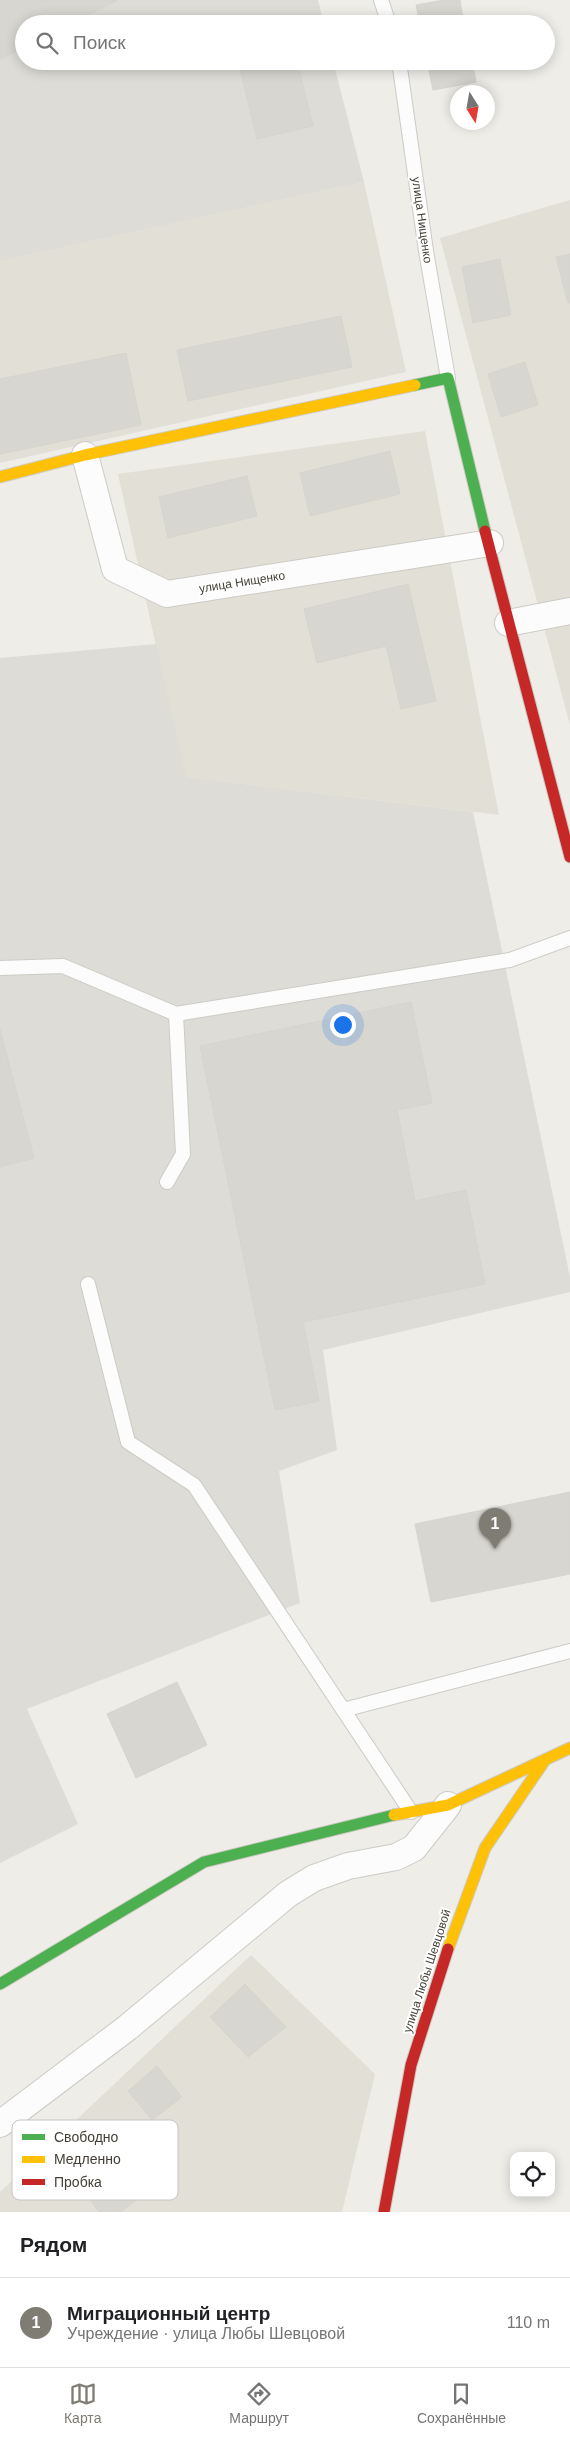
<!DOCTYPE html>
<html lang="ru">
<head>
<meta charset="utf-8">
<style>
  :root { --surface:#fff; --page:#f2f2f2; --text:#202124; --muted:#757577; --line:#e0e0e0; --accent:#7f7c74 }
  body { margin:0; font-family:Arial,sans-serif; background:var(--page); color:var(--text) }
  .controls { position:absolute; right:15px; bottom:15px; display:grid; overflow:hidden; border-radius:10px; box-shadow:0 2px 12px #0003 }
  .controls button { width:45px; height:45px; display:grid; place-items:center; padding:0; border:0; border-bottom:1px solid var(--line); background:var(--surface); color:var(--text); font:25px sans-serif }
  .compass { position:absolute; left:450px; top:85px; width:45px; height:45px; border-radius:50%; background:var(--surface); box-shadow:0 2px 12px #0003; rotate:169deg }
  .you { position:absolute; left:342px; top:1024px; width:18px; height:18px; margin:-12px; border:4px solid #fff; border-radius:50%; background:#1a73e8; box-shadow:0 0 0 8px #1a73e833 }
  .badge { display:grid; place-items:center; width:32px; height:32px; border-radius:50%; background:var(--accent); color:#fff; font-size:16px; font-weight:700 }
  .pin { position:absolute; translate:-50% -41px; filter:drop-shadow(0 1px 2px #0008) }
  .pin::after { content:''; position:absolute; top:26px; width:18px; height:15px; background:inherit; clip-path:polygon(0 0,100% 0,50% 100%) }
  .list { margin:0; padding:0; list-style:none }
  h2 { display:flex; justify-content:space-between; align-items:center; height:65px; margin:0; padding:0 20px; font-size:21px }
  h2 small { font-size:16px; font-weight:400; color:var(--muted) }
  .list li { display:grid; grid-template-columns:32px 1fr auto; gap:15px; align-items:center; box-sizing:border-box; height:90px; padding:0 20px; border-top:1px solid var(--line) }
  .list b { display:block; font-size:19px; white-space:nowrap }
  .list p { margin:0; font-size:16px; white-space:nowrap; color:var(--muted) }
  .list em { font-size:16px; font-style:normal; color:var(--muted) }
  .icon { flex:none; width:28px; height:28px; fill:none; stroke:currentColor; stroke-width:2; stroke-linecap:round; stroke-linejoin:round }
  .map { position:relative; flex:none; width:570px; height:2212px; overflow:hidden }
  .search { position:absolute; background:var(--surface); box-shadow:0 2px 12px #0003; left:15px; right:15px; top:15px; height:55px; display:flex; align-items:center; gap:12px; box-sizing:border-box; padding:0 18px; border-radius:28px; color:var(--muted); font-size:19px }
  .sheet { height:155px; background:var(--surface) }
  nav { display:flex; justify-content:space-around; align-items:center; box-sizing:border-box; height:70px; border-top:1px solid var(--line); background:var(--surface); font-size:14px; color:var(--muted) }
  nav a { display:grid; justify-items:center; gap:2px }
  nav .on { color:var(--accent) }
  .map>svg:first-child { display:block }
  .residential { fill:#e2dfd6 }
  .industrial { fill:#dedcd6 }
  .building { fill:#d8d6d0; stroke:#d6d4ce }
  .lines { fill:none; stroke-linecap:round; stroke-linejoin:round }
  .lane-casing { stroke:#cccbc6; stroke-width:16 }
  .street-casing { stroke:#cccbc6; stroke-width:28 }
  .fast-casing { stroke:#cccac0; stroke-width:13 }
  .slow-casing { stroke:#cccac0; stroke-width:13 }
  .jam-casing { stroke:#cccac0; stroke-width:13 }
  .lane { stroke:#fcfcfc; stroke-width:14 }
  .street { stroke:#fcfcfc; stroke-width:26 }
  .fast { stroke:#4caf50; stroke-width:11 }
  .slow { stroke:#ffc107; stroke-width:11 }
  .jam { stroke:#c62828; stroke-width:11 }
  .labels { text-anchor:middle; stroke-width:4; stroke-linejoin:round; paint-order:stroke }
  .street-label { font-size:12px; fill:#433f35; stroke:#fff }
  .key { fill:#fff; stroke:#c7c5c2; stroke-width:1 }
  .key-label { font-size:14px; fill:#433f35 }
</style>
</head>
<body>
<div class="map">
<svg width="570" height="2212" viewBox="0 0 570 2212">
  <rect width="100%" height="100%" fill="#eeede8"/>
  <path class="residential" d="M364 182 406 372 0 463V261Z
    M570 200V725L440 238Z
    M425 431 499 815 185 777 118 474Z
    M251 1955 375 2074 342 2212H0V2192Z"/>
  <path class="industrial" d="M0 0H318L324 24H24V61H333L364 182 0 261Z
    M156 644 186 777 473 812 570 1277V1292L323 1350 337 1450 279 1471 300 1603 27 1709 78 1824 0 1863V658Z"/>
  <path class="building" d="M0 0H118L70 24H24V47L0 59Z
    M444 0H460L464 24H420L416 5Z
    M238 61H297L313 126 257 139Z
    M427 61H472L476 82 433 90Z
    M570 254V303H568L556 257Z
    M500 259 511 315 473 323 462 267Z
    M341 316 352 367 188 401 177 350Z
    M126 353 141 425 0 454V379Z
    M525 362 538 405 501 417 488 374Z
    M390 451 400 494 310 516 300 473Z
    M247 476 257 516 168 538 159 497Z
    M408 584 436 701 401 709 386 646 317 663 304 609Z
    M411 1002 432 1103 397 1110 415 1201 466 1190 485 1284 303 1322 319 1401 275 1410 200 1046Z
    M0 1029 34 1158 0 1167Z
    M570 1492V1574L431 1602 415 1524Z
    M177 1682 207 1745 136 1778 107 1714Z
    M245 1984 286 2027 248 2057 210 2017Z
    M157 2066 182 2097 152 2120 128 2091Z
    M118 2151 148 2191 121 2212H99L77 2182Z"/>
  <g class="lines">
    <g class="lane-casing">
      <path id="lane" d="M381 0 389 24
        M399 61 426 251 448 378
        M0 968 63 966 176 1014 183 1154 167 1182
        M176 1014 510 960 570 938
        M88 1284 128 1442 194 1485 411 1812
        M343 1710 570 1651"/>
    </g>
    <g class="street-casing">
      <path id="street" d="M85 455 115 569 167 594 490 543
        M508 623 570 611
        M0 2124 127 2028 288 1894 314 1878 348 1866 396 1857 414 1848 448 1805"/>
    </g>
    <g class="fast-casing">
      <path id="fast" d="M415 385 448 378 485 531
        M0 1984 204 1862 394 1815"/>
    </g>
    <g class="slow-casing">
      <path id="slow" d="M0 477 85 455 415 385
        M394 1815 448 1805 570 1748
        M448 1949 485 1848 545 1760"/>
    </g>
    <g class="jam-casing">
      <path id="jam" d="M485 531 570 857
        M384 2212 411 2065 448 1949"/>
    </g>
    <use href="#lane" class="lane"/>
    <use href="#street" class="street"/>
    <use href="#fast" class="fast"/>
    <use href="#slow" class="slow"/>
    <use href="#jam" class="jam"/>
  </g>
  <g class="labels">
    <g class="street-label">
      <text transform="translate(422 220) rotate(82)" y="4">улица Нищенко</text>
      <text transform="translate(242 582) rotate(-9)" y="4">улица Нищенко</text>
      <text transform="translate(427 1971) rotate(-72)" y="4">улица Любы Шевцовой</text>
    </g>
  </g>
  <rect x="12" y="2120" width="166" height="80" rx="8" class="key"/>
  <rect x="22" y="2134" width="23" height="6" fill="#4caf50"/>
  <rect x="22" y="2156" width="23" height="7" fill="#ffc107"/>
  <rect x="22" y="2179" width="23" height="6" fill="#c62828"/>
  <g class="key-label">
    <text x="54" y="2142">Свободно</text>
    <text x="54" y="2164">Медленно</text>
    <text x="54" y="2187">Пробка</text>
  </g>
</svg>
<div class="controls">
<button><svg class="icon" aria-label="locate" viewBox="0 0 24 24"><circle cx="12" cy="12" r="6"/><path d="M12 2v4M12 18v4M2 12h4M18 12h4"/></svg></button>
</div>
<svg class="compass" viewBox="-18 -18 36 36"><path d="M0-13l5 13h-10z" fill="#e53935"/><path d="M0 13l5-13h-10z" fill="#757577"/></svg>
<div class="you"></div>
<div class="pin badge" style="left:495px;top:1549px">1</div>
<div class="search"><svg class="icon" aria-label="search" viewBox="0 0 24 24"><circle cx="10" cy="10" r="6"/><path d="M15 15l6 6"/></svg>Поиск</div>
</div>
<section class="sheet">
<h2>Рядом<small></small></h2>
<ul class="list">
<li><span class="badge">1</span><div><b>Миграционный центр</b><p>Учреждение · улица Любы Шевцовой</p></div><em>110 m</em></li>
</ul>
</section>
<nav>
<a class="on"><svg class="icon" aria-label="map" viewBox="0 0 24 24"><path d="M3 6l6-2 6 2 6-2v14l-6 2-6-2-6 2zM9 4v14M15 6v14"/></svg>Карта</a>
<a><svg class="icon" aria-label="directions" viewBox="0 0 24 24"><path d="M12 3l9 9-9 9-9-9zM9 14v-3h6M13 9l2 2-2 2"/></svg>Маршрут</a>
<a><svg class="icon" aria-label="saved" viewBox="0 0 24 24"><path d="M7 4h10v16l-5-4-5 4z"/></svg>Сохранённые</a>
</nav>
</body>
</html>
